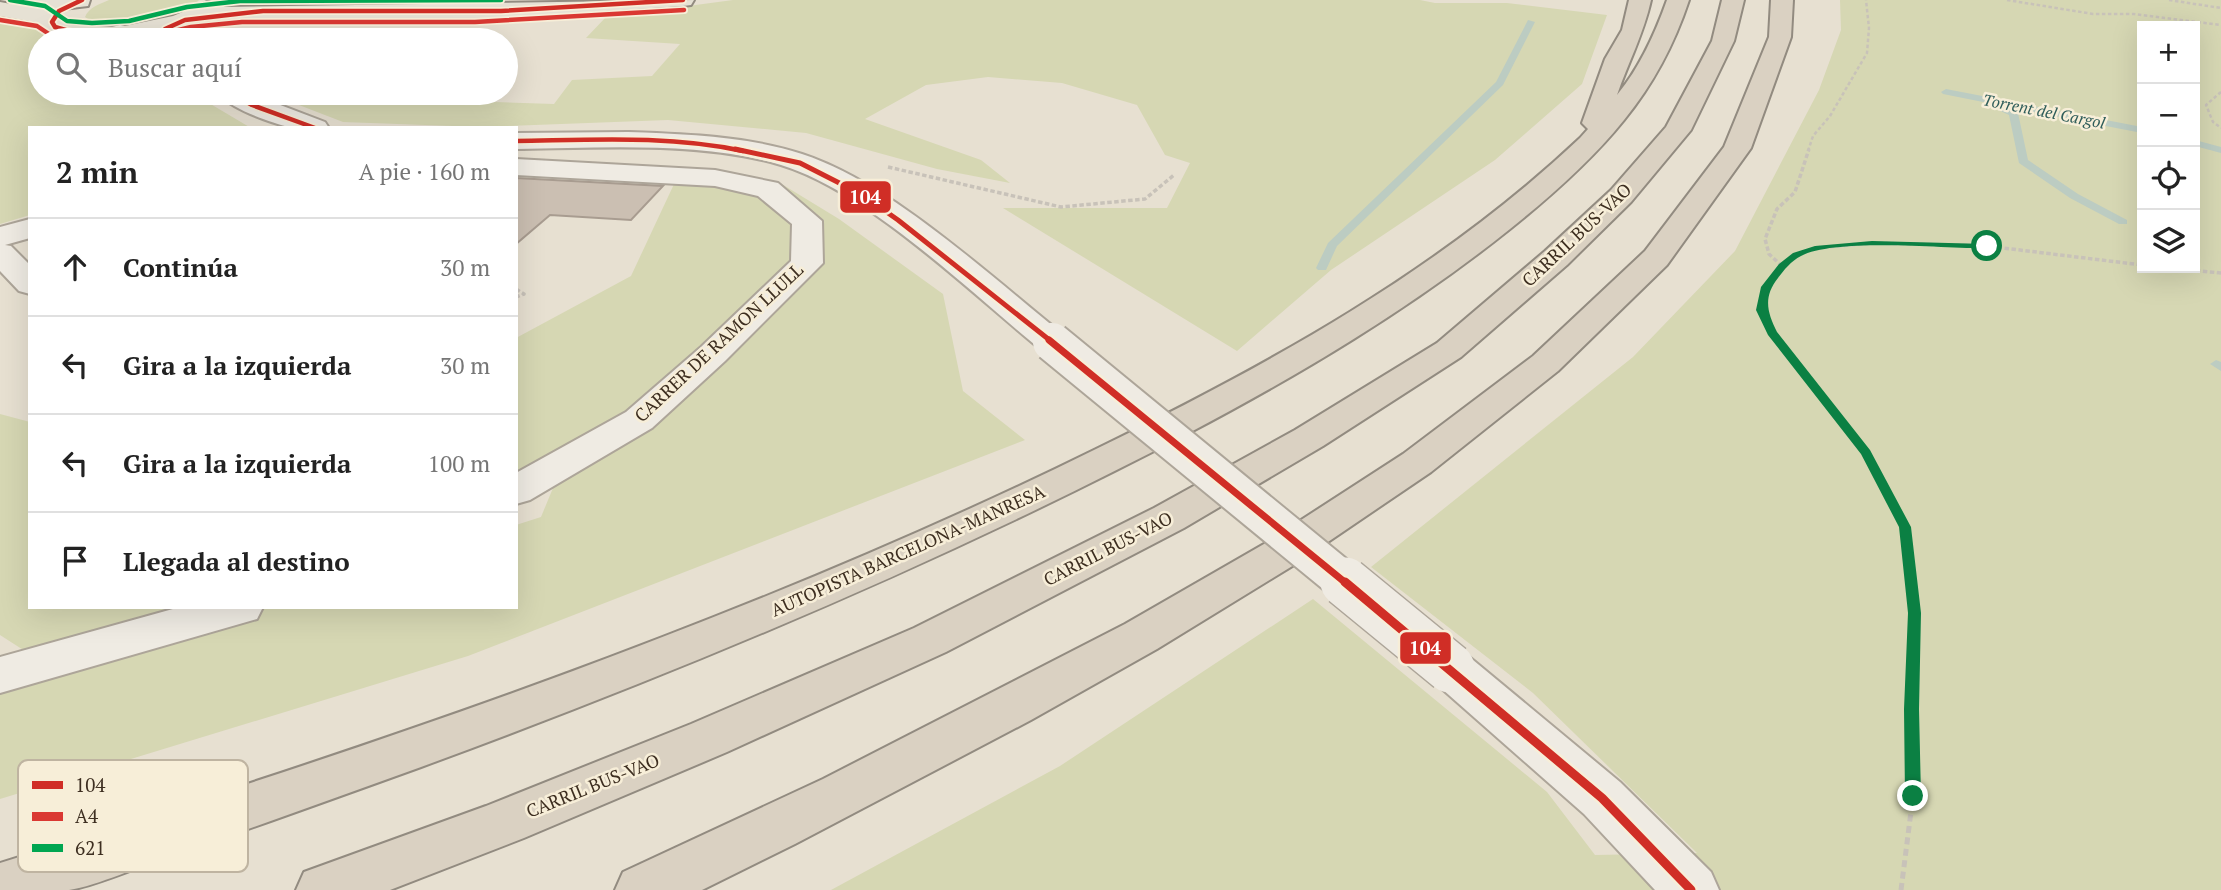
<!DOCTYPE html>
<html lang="es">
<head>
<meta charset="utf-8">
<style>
  :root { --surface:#fff; --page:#f6f6f6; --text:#222; --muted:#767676; --line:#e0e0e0 }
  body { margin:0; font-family:"PT Serif",serif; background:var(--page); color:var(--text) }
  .controls { position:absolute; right:21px; top:21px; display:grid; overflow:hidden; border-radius:0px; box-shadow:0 7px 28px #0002 }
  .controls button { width:63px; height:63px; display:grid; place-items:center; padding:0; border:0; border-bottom:2px solid var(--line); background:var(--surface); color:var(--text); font:35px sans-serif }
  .stop { position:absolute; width:21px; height:21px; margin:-16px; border:5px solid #0b8043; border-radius:50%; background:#fff }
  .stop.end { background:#0b8043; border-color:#fff; box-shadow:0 2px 7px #0008 }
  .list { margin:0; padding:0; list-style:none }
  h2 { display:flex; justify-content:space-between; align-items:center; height:91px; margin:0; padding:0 28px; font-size:30px }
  h2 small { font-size:23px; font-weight:400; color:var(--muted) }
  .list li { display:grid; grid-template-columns:46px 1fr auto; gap:21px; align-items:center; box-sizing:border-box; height:98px; padding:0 28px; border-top:2px solid var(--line) }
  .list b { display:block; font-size:26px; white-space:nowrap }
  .list em { font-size:23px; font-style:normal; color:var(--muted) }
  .icon { flex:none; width:38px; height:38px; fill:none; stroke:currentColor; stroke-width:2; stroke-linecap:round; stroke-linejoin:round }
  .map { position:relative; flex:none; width:2221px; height:890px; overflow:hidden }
  .search { position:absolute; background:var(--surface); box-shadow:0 7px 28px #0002; left:28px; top:28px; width:490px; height:77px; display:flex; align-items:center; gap:18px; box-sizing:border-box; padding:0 24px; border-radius:38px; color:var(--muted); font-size:26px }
  .panel { position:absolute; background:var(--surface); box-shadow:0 7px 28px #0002; left:28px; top:126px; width:490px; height:483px; border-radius:0px }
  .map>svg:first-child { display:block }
  .green { fill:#d6d7b3; fill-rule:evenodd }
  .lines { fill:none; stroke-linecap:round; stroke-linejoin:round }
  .stream { fill:#bcccc2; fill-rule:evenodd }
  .building { fill:#cbbfb2; stroke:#a89c90; stroke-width:2 }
  .minor-casing { stroke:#ada599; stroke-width:4 }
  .major-casing { stroke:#928b80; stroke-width:4 }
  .highway-casing { stroke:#928b80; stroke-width:4 }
  .path-far3 { stroke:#c8c2b9; stroke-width:2.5; stroke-dasharray:3.5 2.5; stroke-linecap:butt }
  .path-far2 { stroke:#c8c2b9; stroke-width:3.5; stroke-dasharray:4.5 2.5; stroke-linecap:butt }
  .path-far1 { stroke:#c8c2b9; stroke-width:4.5; stroke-dasharray:5 3.5; stroke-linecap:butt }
  .path { stroke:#c8c2b9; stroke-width:5; stroke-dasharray:7 4.5; stroke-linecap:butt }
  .minor { fill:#efebe3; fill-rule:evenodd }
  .major { fill:#e6e1d4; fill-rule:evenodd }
  .highway { fill:#dad1c2; fill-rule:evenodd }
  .minor-bridge-far1-casing { stroke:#ada599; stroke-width:42; stroke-linecap:butt }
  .minor-bridge-casing { stroke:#ada599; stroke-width:52; stroke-linecap:butt }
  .minor-bridge-far1 { stroke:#efebe3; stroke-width:38 }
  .minor-bridge { stroke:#efebe3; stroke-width:49 }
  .bus-1-far3-casing { stroke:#f7eed8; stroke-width:8 }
  .bus-1-far2-casing { stroke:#f7eed8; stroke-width:10 }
  .bus-1-far1-casing { stroke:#f7eed8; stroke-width:12 }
  .bus-1-casing { stroke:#f7eed8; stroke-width:14 }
  .bus-2-casing { stroke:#f7eed8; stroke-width:8 }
  .bus-3-casing { stroke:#f7eed8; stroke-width:8 }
  .bus-1-far3 { stroke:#d02e26; stroke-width:4.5 }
  .bus-1-far2 { stroke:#d02e26; stroke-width:5 }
  .bus-1-far1 { stroke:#d02e26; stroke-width:7 }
  .bus-1 { stroke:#d02e26; stroke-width:9 }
  .bus-2 { stroke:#da3832; stroke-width:4.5 }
  .bus-3 { stroke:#00a651; stroke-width:4.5 }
  .route { fill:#0b8043 }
  .labels { text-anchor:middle; stroke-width:5; stroke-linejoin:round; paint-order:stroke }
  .far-water-label { font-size:16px; font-style:italic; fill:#2f5d5a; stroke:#f7eed8 }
  .street-label { font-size:18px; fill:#3d2e20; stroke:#f7eed8 }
  .key { fill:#f7eed8; stroke:#bfb4a1; stroke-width:2 }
  .key-label { font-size:19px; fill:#3d2e20 }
  .line-badge { stroke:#f7eed8; stroke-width:2.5 }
  .badge-label { font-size:19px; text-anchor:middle; font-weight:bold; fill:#fff }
</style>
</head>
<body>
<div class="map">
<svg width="2221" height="890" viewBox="0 0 2221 890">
  <rect width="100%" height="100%" fill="#e7e0d1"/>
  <path class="green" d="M109 0H199C183 19 105 34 85 17 89 7 100 4 109 0Z
    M733 0H1420L1435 3H1507L1607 15 1582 84 1495 160 1331 270 1237 351 1003 208H1167L1190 163 1165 155 1137 105 1062 83 988 77 926 85 865 119 981 160 1010 183 937 169 806 133 668 120 480 127 343 122 273 95 554 104 572 80 652 76 680 44 586 38 606 17Z
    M1840 0H2221V890H831L1060 766 1313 599 1547 792 1595 855 1697 853 1533 693 1371 567 1633 357 1735 251 1819 90 1841 30ZM2142 26H2195V268H2142Z
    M0 20 33 22 103 36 109 40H40V93H192L251 128H30V215L0 224Z
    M675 182 780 183 839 219 943 294 963 391 1025 440 468 656 0 799V694L265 607H516V525L541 517 553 488 516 499V338L631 276Z
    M0 414 30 422V607H174L28 653 0 635Z"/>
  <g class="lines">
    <path class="stream" d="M1528 20 1535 22 1503 85 1337 246 1326 270H1318L1316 268 1328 243 1496 82Z
      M1946 89 2142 127V133L2007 107 2018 113 2028 160 2078 194 2127 220V224H2119L2070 198 2019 163 2009 115 1994 108 1993 104 1943 94 1941 92Z
      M2195 140 2221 147V153L2195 146Z
      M2216 360 2221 362V371L2210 364Z"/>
  </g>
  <path class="building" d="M516 178 663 186 631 220 550 215 516 244Z"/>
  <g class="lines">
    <g class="minor-casing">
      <path id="minor" d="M120 25 143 30 154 40H127L112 37 109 32 112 27Z
        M219 93H249L325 122 329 128C316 128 301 130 289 127 271 123 228 108 219 93Z
        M628 132C685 134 747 136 802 154 891 183 990 276 1064 335L1069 342 1064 349 1052 352 1040 349C970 292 867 191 781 165 700 141 600 148 516 149V133Z
        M516 159 715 170 778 183 822 221 823 263 725 361 652 428 530 500 516 504V473L626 412 701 347 791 261 792 224 758 196 715 186 516 175Z
        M30 219V238L5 245 11 246 30 265V294L19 291 0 271V227Z
        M180 607H263L257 619 0 693V657Z
        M1450 650 1467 655 1620 782 1711 872 1719 890H1655L1584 814 1433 681 1426 668 1433 655Z"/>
    </g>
    <g class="major-casing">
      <path id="major" d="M25 0H90L88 6 46 11 70 25 120 27 173 16 212 0 222 1 224 7 694 0 691 5 683 6 497 18 238 19 194 23 121 40H79L54 34 35 22 0 16V2L11 4Z"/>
    </g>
    <g class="highway-casing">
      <path id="highway" d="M1629 0H1651C1644 33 1628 63 1617 95 1640 67 1655 34 1667 0H1689C1674 45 1654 83 1624 120 1591 161 1551 196 1510 229 1410 309 1301 374 1187 434 940 563 683 671 421 767 338 797 255 827 171 856 142 865 97 886 69 890 47 890 22 890 0 890V863C372 747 744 622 1094 450 1268 365 1438 272 1580 138L1588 129 1582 123 1605 59 1622 30Z
        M1722 0H1744L1734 41 1691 130 1631 202 1567 265 1461 357 1323 446 1184 528 946 652 727 752 524 838 390 890H296L304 872 486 806 691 724 914 628 1154 508 1295 430 1437 343 1545 251 1611 190 1666 127 1712 41Z
        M1771 0H1793L1791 37 1751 148 1667 265 1558 371 1431 472 1294 565 1157 649 1031 720 795 844 702 890H615L623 872 823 779 1125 624 1264 544 1403 454 1533 356 1645 251 1724 147 1769 37Z"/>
    </g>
    <path class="path-far3" d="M2007 0 2093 14H2134L2221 25
      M2169 0 2221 8
      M2221 92 2206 105 2213 122 2221 128
      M1808 151 1813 136 1830 116 1867 53 1869 28 1866 0"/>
    <path class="path-far2" d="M888 167 1061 207 1145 199 1174 175
      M1782 266 1769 254 1765 239 1777 209 1795 192 1809 149
      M2168 268 2221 273
      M516 289 524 294 516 297
      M1780 342 1761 310 1766 287 1782 266 1797 255 1815 248 1872 243 1987 246 2142 265"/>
    <path class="path-far1" d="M1778 340 1866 453 1905 527 1911 584"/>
    <path class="path" d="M1901 890 1913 796 1911 708 1914 613 1911 582"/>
    <use href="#minor" class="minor"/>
    <use href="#major" class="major"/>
    <use href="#highway" class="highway"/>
    <g class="minor-bridge-far1-casing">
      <path id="minor-bridge-far1" d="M1052 342 1347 584"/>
    </g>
    <g class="minor-bridge-casing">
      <path id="minor-bridge" d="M1345 582 1450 668"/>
    </g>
    <use href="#minor-bridge-far1" class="minor-bridge-far1"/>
    <use href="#minor-bridge" class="minor-bridge"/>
    <g class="bus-1-far3-casing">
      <path id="bus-1-far3" d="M82 0 59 11 52 22 55 27 76 33 135 35 143 40
        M166 40 165 29 185 20 263 11H501L683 0
        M231 93 252 105 315 128
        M516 141C592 140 668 135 743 151"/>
    </g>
    <g class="bus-1-far2-casing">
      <path id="bus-1-far2" d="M735 149 800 163 861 194 898 220 1052 342"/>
    </g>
    <g class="bus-1-far1-casing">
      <path id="bus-1-far1" d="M1049 340 1347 584"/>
    </g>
    <g class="bus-1-casing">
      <path id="bus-1" d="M1345 582 1602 798 1691 890"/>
    </g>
    <g class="bus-2-casing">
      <path id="bus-2" d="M0 20 37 26 58 40
        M137 40 191 27 242 22H475L684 10"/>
    </g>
    <g class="bus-3-casing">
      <path id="bus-3" d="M10 0 45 6 67 21 92 23 129 21 187 7 240 1 501 0"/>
    </g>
    <use href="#bus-1-far3" class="bus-1-far3"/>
    <use href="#bus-1-far2" class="bus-1-far2"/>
    <use href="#bus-1-far1" class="bus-1-far1"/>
    <use href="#bus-1" class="bus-1"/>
    <use href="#bus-2" class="bus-2"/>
    <use href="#bus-3" class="bus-3"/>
  </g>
  <path class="route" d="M1872 241 1987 244 1991 246 1987 249C1944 248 1835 238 1801 256 1791 261 1784 270 1778 278 1763 297 1767 312 1777 332L1870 450 1911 527 1921 613 1919 709 1921 796 1913 802 1905 796 1904 709 1908 613 1899 527 1861 454 1768 335 1756 310 1761 287 1779 264 1793 253 1815 246Z"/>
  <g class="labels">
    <g class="far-water-label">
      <text transform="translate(2044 111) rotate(11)" y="6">Torrent del Cargol</text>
    </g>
    <g class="street-label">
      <text transform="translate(1577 235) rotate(-43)" y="6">CARRIL BUS-VAO</text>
      <text transform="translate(719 343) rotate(-43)" y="6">CARRER DE RAMON LLULL</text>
      <text transform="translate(1108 549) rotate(-27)" y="6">CARRIL BUS-VAO</text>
      <text transform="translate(908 551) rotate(-24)" y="6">AUTOPISTA BARCELONA-MANRESA</text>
      <text transform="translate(593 786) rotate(-22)" y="6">CARRIL BUS-VAO</text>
    </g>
  </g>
  <rect x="18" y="760" width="230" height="112" rx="10" class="key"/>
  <rect x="32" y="781" width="31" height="8" fill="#d02e26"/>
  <rect x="32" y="812" width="31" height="9" fill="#da3832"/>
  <rect x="32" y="844" width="31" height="8" fill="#00a651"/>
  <g class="key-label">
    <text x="75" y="792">104</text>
    <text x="75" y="823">A4</text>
    <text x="75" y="855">621</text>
  </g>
  <g class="line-badge">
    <rect x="839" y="180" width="53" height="34" rx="7" fill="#d02e26"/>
    <rect x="1399" y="631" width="53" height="34" rx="7" fill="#d02e26"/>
  </g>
  <g class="badge-label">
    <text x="865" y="204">104</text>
    <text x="1425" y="655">104</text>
  </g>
</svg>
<div class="controls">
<button>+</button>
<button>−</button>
<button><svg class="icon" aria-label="locate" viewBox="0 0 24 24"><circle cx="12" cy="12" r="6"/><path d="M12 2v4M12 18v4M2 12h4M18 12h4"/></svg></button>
<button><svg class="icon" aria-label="layers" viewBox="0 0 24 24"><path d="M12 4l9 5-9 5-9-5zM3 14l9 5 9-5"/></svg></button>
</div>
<div class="stop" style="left:1987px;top:246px"></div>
<div class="stop end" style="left:1913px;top:796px"></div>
<div class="search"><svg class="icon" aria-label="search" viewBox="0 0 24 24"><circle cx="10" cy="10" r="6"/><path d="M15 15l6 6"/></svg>Buscar aquí</div>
<section class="panel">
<h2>2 min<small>A pie · 160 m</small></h2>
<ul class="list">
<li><svg class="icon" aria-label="ahead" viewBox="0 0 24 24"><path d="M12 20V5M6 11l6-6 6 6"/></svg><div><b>Continúa</b></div><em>30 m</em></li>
<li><svg class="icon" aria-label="left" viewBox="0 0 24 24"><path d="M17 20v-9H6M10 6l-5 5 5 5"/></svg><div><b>Gira a la izquierda</b></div><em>30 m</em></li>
<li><svg class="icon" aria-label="left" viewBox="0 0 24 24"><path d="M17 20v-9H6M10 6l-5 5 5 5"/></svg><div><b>Gira a la izquierda</b></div><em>100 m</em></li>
<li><svg class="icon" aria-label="arrive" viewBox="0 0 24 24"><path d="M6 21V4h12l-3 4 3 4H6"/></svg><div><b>Llegada al destino</b></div></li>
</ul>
</section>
</div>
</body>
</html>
